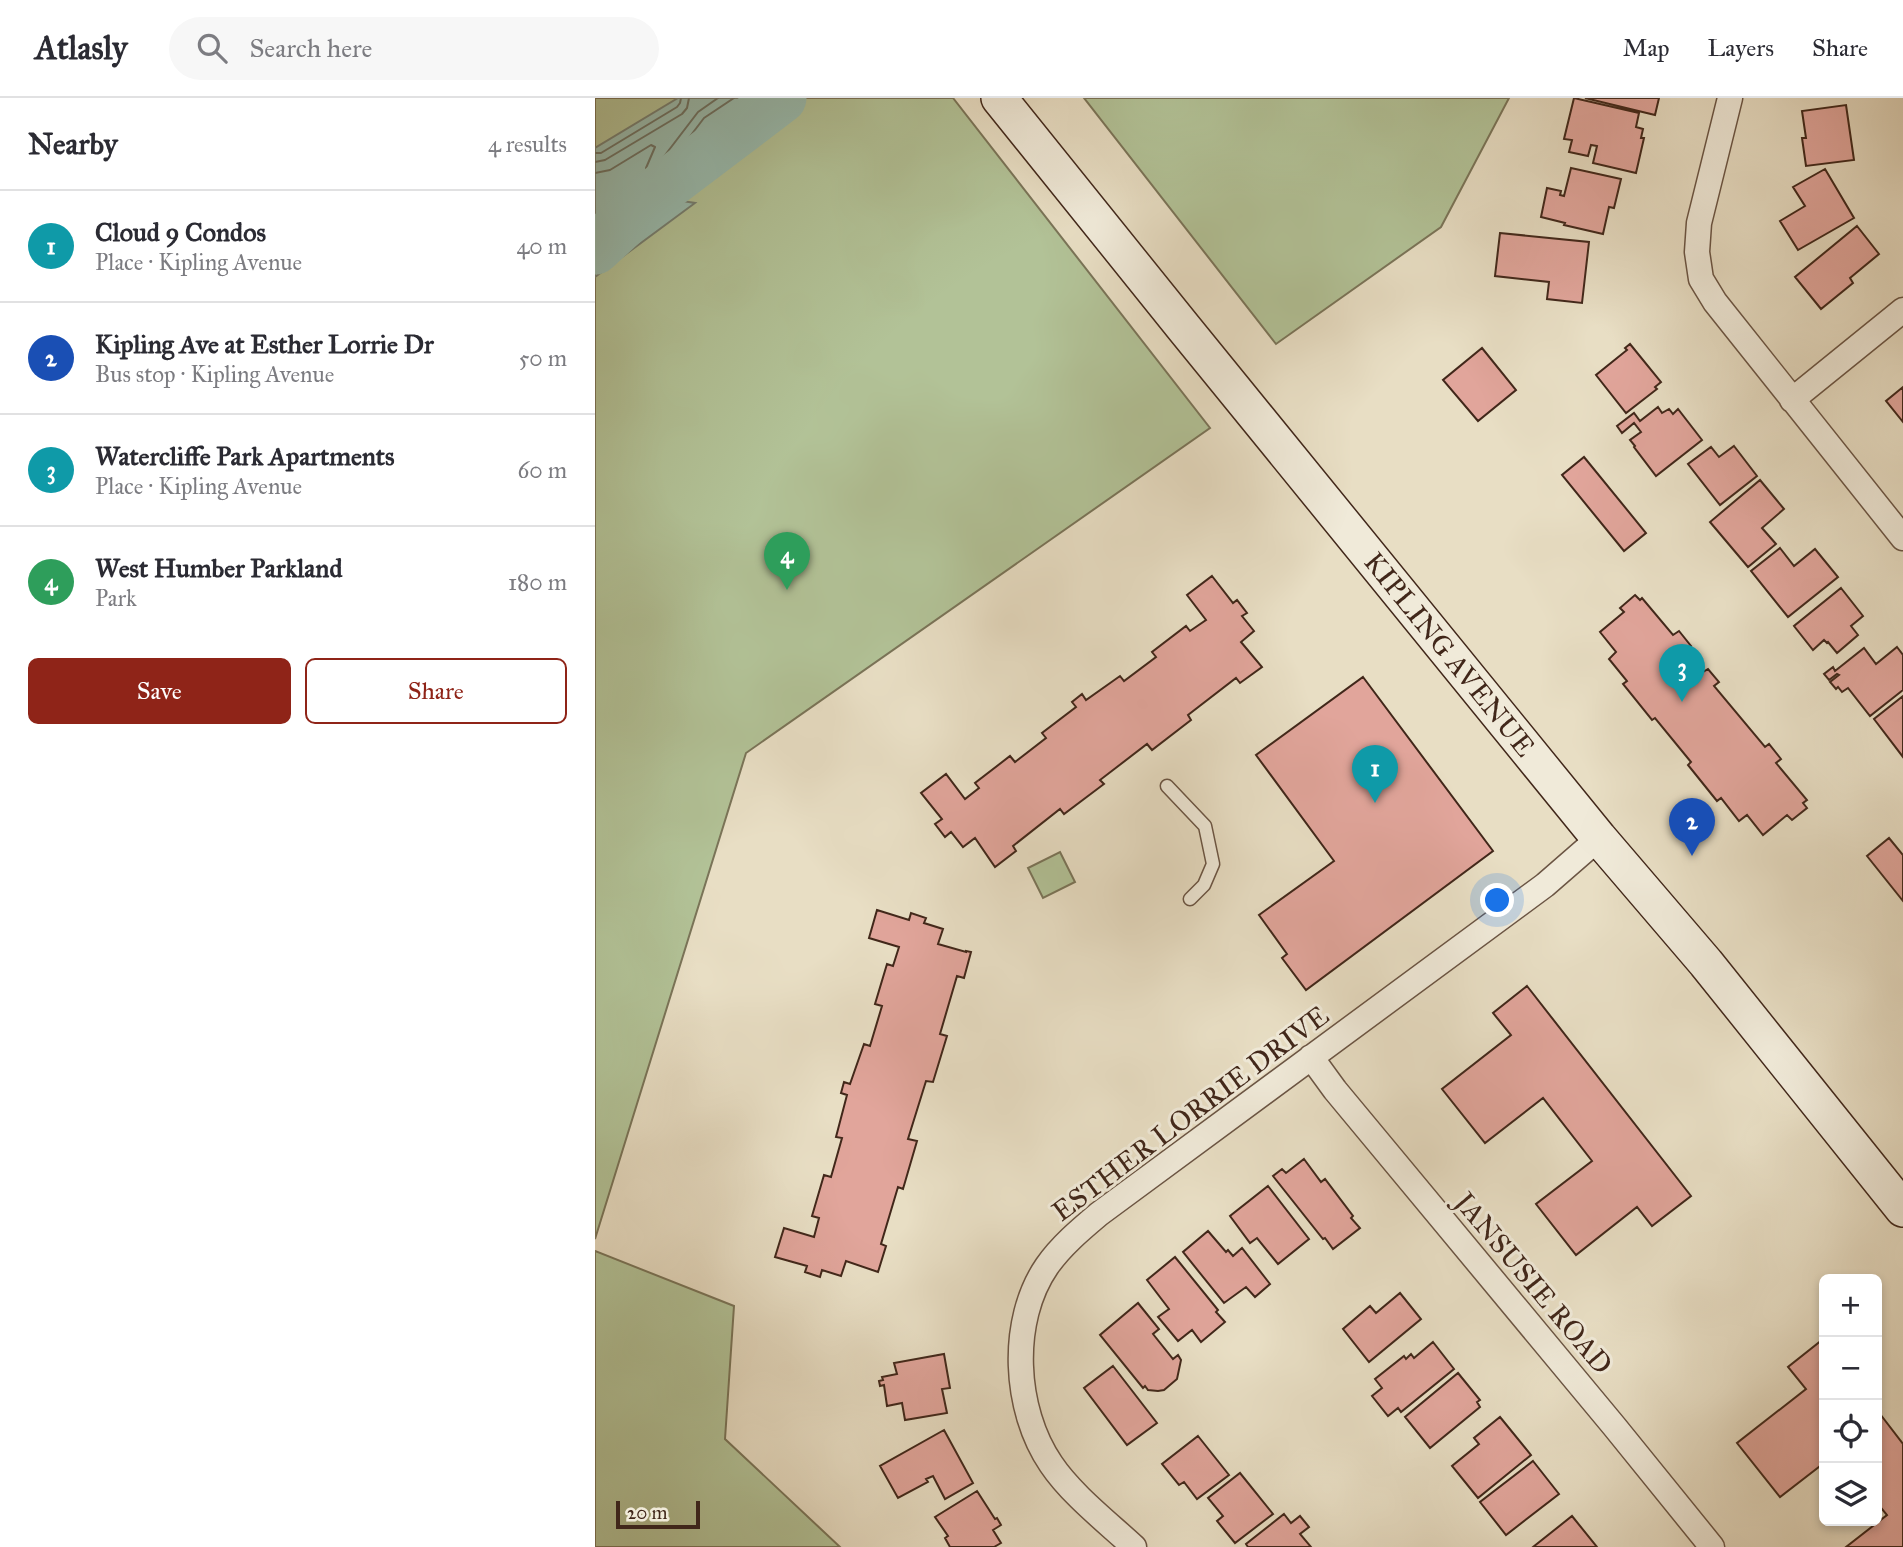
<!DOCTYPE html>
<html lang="en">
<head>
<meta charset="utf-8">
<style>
  :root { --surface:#fff; --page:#f7f7f7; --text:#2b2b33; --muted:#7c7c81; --line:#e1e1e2; --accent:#8f2418 }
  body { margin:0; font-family:"IM FELL Great Primer",serif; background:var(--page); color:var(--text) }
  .controls { position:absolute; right:21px; bottom:21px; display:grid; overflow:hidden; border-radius:10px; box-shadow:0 4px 10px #0003 }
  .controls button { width:63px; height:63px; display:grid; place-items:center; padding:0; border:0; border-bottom:2px solid var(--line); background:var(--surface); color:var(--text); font:35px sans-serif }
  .scale { position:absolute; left:21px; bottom:18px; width:84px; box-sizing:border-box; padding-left:7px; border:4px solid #41271a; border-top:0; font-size:19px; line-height:24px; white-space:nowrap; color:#41271a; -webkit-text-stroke:5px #f0ead9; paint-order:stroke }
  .you { position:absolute; left:903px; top:803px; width:24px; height:24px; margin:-18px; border:5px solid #fff; border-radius:50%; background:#1a73e8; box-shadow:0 0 0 10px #1a73e833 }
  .badge { display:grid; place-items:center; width:46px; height:46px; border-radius:50%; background:var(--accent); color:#fff; font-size:23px; font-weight:700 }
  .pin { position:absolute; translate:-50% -58px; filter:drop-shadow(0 2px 4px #0008) }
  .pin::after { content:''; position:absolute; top:37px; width:24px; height:21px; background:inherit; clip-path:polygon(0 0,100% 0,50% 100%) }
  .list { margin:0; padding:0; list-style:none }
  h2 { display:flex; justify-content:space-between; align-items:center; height:91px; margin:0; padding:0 28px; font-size:30px }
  h2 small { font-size:23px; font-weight:400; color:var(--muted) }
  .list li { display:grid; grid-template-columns:46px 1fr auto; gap:21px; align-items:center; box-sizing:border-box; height:112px; padding:0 28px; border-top:2px solid var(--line) }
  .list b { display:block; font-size:26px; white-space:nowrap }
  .list p { margin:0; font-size:23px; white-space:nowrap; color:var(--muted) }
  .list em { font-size:23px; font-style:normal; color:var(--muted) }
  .actions { display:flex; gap:14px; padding:21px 28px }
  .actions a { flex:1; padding:16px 0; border:2px solid var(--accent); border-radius:10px; text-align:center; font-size:24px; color:var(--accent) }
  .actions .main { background:var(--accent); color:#fff }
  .icon { flex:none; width:38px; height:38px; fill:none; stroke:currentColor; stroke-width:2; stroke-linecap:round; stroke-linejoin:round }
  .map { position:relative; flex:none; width:1308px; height:1449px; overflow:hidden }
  header { display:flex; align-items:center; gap:42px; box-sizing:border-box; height:98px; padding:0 35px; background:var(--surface); border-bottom:2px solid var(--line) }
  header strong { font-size:33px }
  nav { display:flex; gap:38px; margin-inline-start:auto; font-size:24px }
  .search { width:490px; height:63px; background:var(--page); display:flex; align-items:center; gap:18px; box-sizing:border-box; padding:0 24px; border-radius:38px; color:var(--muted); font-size:26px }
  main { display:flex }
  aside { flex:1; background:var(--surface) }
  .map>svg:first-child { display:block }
  .green { fill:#b2c297; stroke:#7a7458; stroke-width:2 }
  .water { fill:#98bcb0; stroke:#758074; stroke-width:2 }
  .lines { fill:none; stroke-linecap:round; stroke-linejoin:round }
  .shore { stroke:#6c7265; stroke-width:2 }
  .river { stroke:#98bcb0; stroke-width:51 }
  .building { fill:#e1a59b; stroke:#41271a; stroke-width:2 }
  .lane-casing { stroke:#6b5544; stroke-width:15 }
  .street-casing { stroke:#6b5544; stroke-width:27 }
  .secondary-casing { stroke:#41271a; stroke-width:38 }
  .lane { stroke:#f0ead9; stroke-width:12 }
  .street { stroke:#f0ead9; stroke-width:24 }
  .secondary { stroke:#f0ead9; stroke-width:35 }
  .labels { text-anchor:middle; stroke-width:6; stroke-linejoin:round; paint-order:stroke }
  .street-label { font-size:28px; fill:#41271a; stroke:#f0ead9 }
</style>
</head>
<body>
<header>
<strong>Atlasly</strong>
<div class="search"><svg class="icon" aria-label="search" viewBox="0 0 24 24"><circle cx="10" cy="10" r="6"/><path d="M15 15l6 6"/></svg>Search here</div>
<nav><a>Map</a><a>Layers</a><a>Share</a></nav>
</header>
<main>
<aside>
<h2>Nearby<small>4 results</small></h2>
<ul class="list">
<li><span class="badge" style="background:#0f9aa8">1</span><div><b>Cloud 9 Condos</b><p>Place · Kipling Avenue</p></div><em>40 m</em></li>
<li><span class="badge" style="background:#1a4fb4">2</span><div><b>Kipling Ave at Esther Lorrie Dr</b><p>Bus stop · Kipling Avenue</p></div><em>50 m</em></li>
<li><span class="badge" style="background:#0f9aa8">3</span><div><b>Watercliffe Park Apartments</b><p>Place · Kipling Avenue</p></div><em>60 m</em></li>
<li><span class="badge" style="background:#2e9e5b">4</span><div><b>West Humber Parkland</b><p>Park</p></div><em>180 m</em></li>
</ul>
<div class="actions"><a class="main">Save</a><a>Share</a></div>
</aside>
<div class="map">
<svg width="1308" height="1449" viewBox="0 0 1308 1449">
  <rect width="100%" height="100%" fill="#e8dec4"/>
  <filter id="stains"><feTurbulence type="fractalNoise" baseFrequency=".00286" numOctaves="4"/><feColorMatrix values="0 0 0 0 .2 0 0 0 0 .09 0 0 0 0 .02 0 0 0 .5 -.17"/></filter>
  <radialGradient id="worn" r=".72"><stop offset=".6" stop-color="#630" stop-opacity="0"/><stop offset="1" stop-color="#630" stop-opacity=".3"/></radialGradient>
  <path class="green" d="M0 0H358L615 330 151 655 0 1141Z
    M489 0H914L846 129 681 246Z
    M465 754 480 784 448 800 433 770Z
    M0 1153 139 1208 130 1341 245 1449H0Z"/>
  <path class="water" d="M83 0H152L114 25 77 73 80 102 100 105 0 179V50Z"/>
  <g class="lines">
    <path class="shore" d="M0 55H6L82 9 85 5 86 0
      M0 64 10 62 87 16 92 10 94 0
      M0 75 15 72 56 47 60 49 51 70 53 106 0 146
      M0 159 65 111 61 75 64 65 103 14 123 0
      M0 170 77 113 78 109 73 102 71 70 109 20 139 0"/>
    <path class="river" d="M0 151 62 94 186 0"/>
  </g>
  <path class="building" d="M979 0 1044 15 1041 29 1048 31 1046 40H1049L1041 75 998 65 1002 48 996 47 993 58 974 54 977 42 969 41Z
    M990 0H1064L1060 17Z
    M1251 7 1259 62 1211 68 1207 40H1211L1207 13Z
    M976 70 1026 81 1019 110 1014 109 1008 136 969 127 970 125 946 119 952 90 966 93 965 97 969 98Z
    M1230 71 1259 120 1203 152 1185 123 1210 108 1198 89Z
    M1262 128 1284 156 1255 180 1258 185 1226 211 1200 179Z
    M905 135 994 144 987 205 952 201 954 184 900 178Z
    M1035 246 1066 284 1060 289 1062 291 1031 315 1001 277 1032 252 1030 250Z
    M887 250 921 292 883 323 848 282Z
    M1308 289V324L1291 303Z
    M1063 309 1067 315 1074 311 1078 316 1083 311 1107 342 1061 378 1039 349 1040 348 1035 342 1046 334 1039 325 1027 335 1022 328 1039 315 1045 323Z
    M1139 348 1162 378 1125 407 1093 366 1116 349 1124 359Z
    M989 359 1051 435 1029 453 967 377Z
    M1165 382 1189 411 1167 430 1181 446 1153 469 1115 424Z
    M1185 450 1199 468 1220 451 1243 479 1193 519 1156 473Z
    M617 478 638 505 642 502 652 515 647 518 659 533 646 544 667 569 645 585 641 580 593 617 596 622 557 652 552 646 505 682 509 686 469 716 465 711 418 748 421 753 400 769 380 740 368 749 356 734 350 739 340 726 347 721 326 695 351 676 370 701 384 690 380 685 415 658 420 664 451 640 447 635 481 609 477 604 487 596 491 602 525 578 529 583 561 559 557 554 591 528 595 533 611 522 592 497Z
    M1246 490 1268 518 1256 528 1263 537 1242 555 1233 544 1232 545 1229 542 1218 552 1199 528Z
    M1040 497 1045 502 1047 500 1078 537 1084 533 1096 548 1090 552 1108 574 1113 571 1124 584 1119 588 1170 649 1174 646 1186 661 1181 665 1212 702 1208 705 1212 710 1197 722 1192 717 1168 737 1152 717 1144 723 1126 700 1122 703 1093 667 1096 664 1060 620 1057 622 1028 586 1032 583 1014 561 1021 554 1005 534 1029 514 1025 510Z
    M1302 549 1308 557V592L1275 618 1253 590 1247 594 1243 589 1241 591 1235 584 1244 577 1242 576 1234 582 1229 576 1238 569 1240 573 1269 550 1281 566Z
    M768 579 898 753 711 892 687 860 692 856 664 817 739 763 661 657Z
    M1308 598V659L1279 621Z
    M1294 740 1308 757V803L1272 758Z
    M282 812 314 822 316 815 331 820 329 825 348 831 343 846 371 854V853L376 854 369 880 362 878 345 936 352 938 338 984 331 983 313 1041 322 1043 308 1091 303 1089 286 1146 291 1148 283 1174 251 1163 246 1178 227 1172 225 1179 210 1174 212 1168 180 1159 189 1130 219 1139 224 1120 217 1118 229 1077 236 1079 247 1040 241 1039 252 997 246 995 249 984 255 986 269 946 275 948 287 908 280 906 292 866 298 868 304 849 274 840Z
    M932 888 1096 1098 1057 1128 1042 1109 981 1157 941 1106 997 1063 948 1000 890 1045 847 991 916 937 898 915Z
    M709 1061 726 1084 730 1081 758 1118 756 1120 765 1130 738 1151 730 1140 728 1141 678 1078 687 1071 691 1075Z
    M673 1088 714 1141 683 1166 662 1140 655 1145 635 1118Z
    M613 1133 631 1154 633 1152 638 1158 647 1150 675 1186 660 1199 651 1189 629 1205 588 1154Z
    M580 1159 623 1212 621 1214 630 1224 606 1244 597 1232 583 1243 563 1219 574 1211 552 1182Z
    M805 1195 826 1221 774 1264 748 1231 775 1208 781 1215Z
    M543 1205 564 1231 558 1236 578 1261 583 1257 586 1262 582 1281 569 1292 563 1293 553 1292 550 1288 548 1290 505 1237Z
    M1227 1242 1229 1245V1365L1185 1399 1142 1345 1211 1291 1193 1269Z
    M838 1244 859 1271 806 1314 803 1310 793 1318 777 1298 787 1290 780 1281 809 1258 811 1261 816 1256 819 1260Z
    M349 1256 355 1290 347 1291 352 1315 310 1322 307 1305 292 1308 289 1287 285 1288 284 1283 288 1282 287 1279 302 1276 299 1265Z
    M518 1268 562 1325 532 1347 489 1290Z
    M863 1275 885 1302 882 1304 885 1309 835 1350 810 1319Z
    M1282 1312 1308 1346V1449H1251L1292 1417 1282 1405Z
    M905 1319 936 1357 883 1400 857 1368 884 1346 879 1340Z
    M349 1332 378 1385 350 1401 338 1378 331 1381 333 1384 303 1400 285 1368Z
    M603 1338 634 1377 602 1401 589 1384 584 1387 567 1366Z
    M938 1363 964 1396 911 1437 885 1404Z
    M645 1375 678 1416 640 1445 622 1423 628 1418 613 1400Z
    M382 1393 400 1421 402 1420 406 1427 398 1432 406 1445 399 1449H355L350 1440 353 1438 340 1419Z
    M689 1416 696 1425 705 1418 714 1429 705 1436 716 1449H653L651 1446Z
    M977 1418 1002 1449H938Z"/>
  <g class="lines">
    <g class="lane-casing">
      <path id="lane" d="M572 688 610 728 618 766 609 787 595 801"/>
    </g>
    <g class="street-casing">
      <path id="street" d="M1135 0 1104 125 1102 154 1106 181 1120 204 1308 440
        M1197 302 1308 212
        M716 959 740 992 1019 1328 1117 1449
        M539 1449C512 1424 476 1396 456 1366 419 1312 414 1223 452 1168 466 1148 485 1132 504 1116L950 787 1004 740"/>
    </g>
    <g class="secondary-casing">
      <path id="secondary" d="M404 0 589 230 1004 740 1111 865 1308 1111"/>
    </g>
    <use href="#lane" class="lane"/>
    <use href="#street" class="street"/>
    <use href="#secondary" class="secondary"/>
  </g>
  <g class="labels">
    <g class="street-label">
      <text transform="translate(855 556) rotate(51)" y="10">KIPLING AVENUE</text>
      <text transform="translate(595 1015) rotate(-37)" y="10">ESTHER LORRIE DRIVE</text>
      <text transform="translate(939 1185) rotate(50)" y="10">JANSUSIE ROAD</text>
    </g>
  </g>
  <rect width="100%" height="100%" filter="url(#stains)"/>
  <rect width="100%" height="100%" fill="url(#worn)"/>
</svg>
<div class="controls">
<button>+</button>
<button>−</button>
<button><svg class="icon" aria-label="locate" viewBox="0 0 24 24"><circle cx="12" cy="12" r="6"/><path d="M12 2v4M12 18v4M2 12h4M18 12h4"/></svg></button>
<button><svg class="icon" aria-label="layers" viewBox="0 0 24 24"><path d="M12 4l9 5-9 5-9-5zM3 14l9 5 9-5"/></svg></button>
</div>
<div class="scale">20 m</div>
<div class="you"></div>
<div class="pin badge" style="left:780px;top:705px;background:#0f9aa8">1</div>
<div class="pin badge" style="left:1097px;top:758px;background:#1a4fb4">2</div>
<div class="pin badge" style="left:1087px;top:604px;background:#0f9aa8">3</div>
<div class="pin badge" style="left:192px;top:492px;background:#2e9e5b">4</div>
</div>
</main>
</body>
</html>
